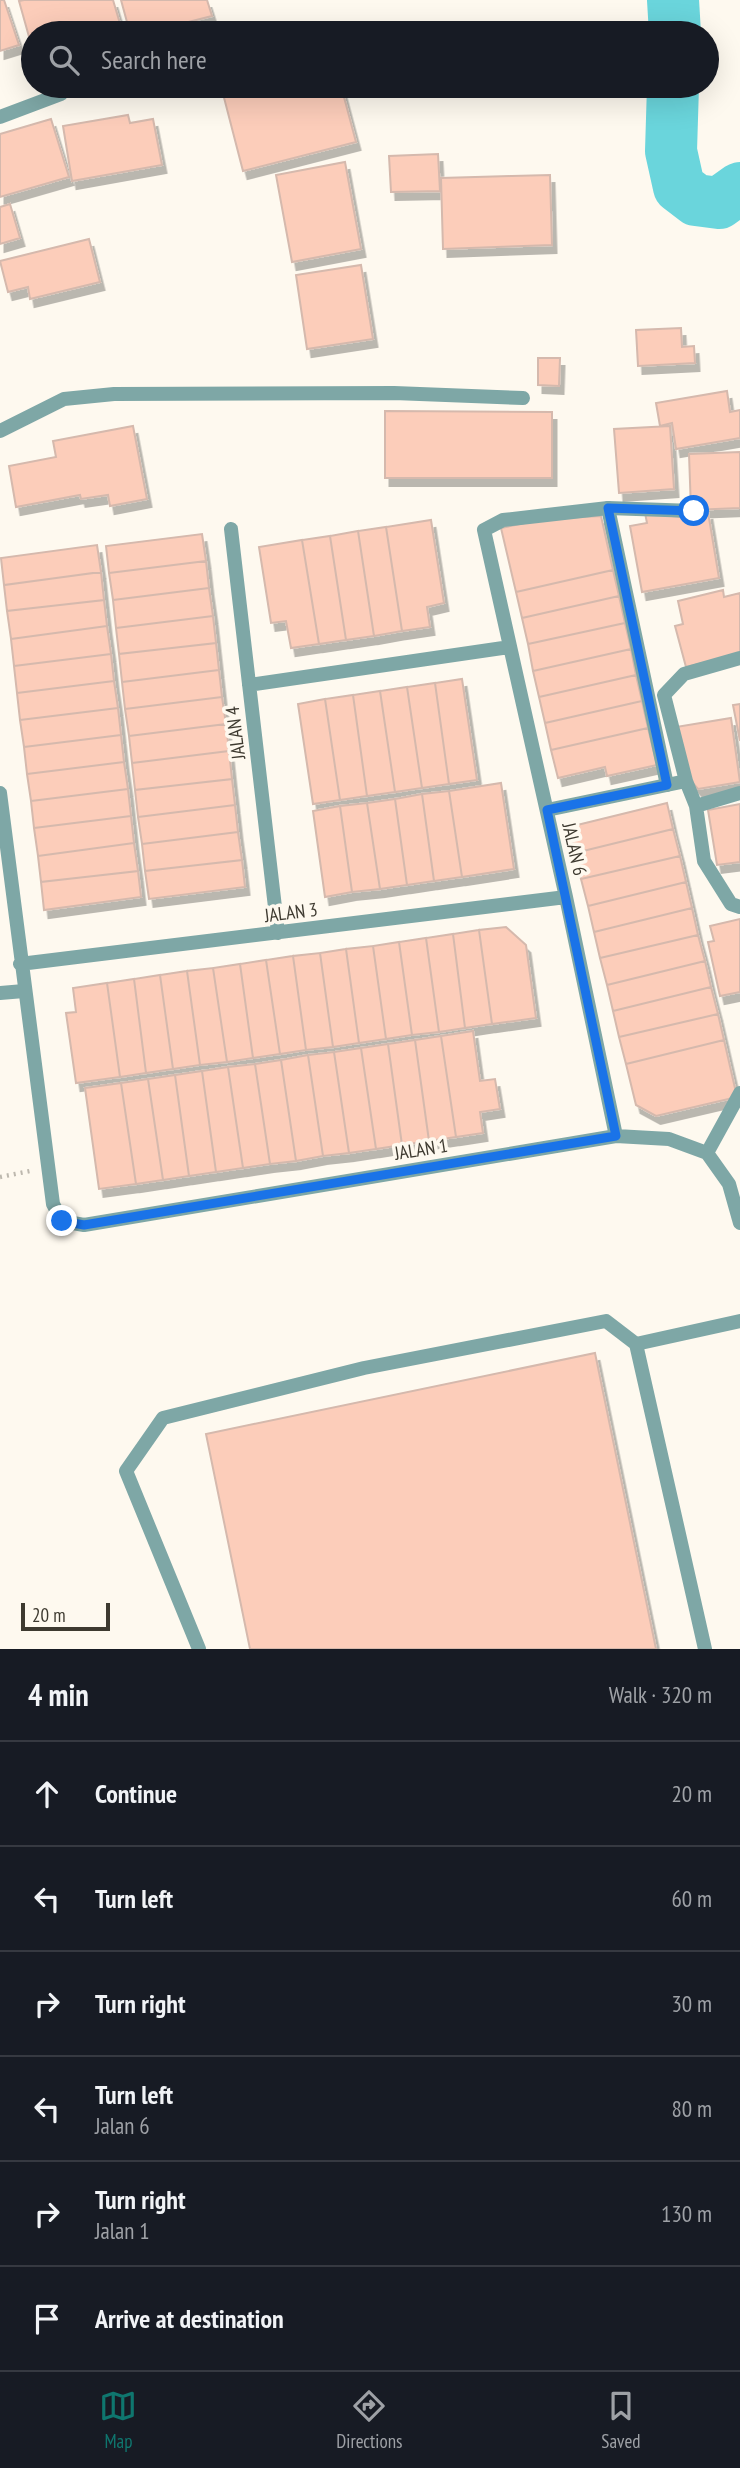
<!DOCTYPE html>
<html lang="en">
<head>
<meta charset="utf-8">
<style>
  :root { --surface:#171b24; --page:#20242c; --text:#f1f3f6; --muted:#9ea1a6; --line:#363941; --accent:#0f766e }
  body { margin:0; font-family:"PT Sans Narrow",sans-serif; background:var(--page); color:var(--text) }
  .scale { position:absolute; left:21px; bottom:18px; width:89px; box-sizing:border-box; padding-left:7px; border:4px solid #3e3a30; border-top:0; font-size:19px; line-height:24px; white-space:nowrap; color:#3e3a30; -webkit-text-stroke:5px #fef9ef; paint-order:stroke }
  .stop { position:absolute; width:21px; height:21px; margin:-16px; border:5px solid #1a73e8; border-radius:50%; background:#fff }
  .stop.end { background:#1a73e8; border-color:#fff; box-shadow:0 2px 7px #0008 }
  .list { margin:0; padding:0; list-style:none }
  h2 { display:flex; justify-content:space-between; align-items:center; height:91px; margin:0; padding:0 28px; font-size:30px }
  h2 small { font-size:23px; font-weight:400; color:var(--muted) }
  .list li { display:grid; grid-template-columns:46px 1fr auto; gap:21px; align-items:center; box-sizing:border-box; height:105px; padding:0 28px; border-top:2px solid var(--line) }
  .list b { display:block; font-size:26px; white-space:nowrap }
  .list p { margin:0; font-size:23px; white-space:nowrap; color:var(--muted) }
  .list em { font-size:23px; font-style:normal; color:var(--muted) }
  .icon { flex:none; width:38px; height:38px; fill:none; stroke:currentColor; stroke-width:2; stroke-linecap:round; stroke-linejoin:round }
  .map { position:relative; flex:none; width:740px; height:1649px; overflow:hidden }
  .search { position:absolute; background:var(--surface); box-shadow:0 7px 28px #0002; left:21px; right:21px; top:21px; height:77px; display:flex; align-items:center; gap:18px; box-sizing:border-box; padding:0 24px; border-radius:38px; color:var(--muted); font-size:26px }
  .sheet { height:721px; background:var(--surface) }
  nav { display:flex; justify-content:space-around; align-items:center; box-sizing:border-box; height:98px; border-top:2px solid var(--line); background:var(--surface); font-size:19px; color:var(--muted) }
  nav a { display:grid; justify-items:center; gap:4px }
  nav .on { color:var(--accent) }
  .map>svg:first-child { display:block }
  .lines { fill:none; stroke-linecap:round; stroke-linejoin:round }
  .river { stroke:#6ad5dc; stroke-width:52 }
  .building { fill:#fccdba; stroke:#d5b9ad; stroke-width:2; filter:url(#shadow) }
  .path { stroke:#bdb8ae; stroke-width:4.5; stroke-dasharray:2 5; stroke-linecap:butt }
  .service { stroke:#7ea7a6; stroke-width:14 }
  .minor { stroke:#7ea7a6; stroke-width:14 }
  .route { stroke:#1a73e8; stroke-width:9 }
  .labels { text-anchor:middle; stroke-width:7; stroke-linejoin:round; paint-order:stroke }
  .street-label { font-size:19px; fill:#3e3a30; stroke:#fef9ef }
</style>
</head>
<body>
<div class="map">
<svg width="740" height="1649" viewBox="0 0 740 1649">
  <defs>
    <filter id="shadow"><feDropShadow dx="4.5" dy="8" stdDeviation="0" flood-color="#0004"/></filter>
  </defs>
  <rect width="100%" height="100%" fill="#fef9ef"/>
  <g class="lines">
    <path class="river" d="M673 0 675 33
      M673 86 671 151 679 187 696 200 719 203 740 188"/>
  </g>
  <path class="building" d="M0 0H4L19 45 0 51Z
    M24 0H113L121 27 96 33H33V51L19 1Z
    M121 0H207L212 16 145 33H130Z
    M221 86H341L356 142 243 171Z
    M128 115 130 123 153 119 162 165 72 181 63 126Z
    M51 119 69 177 0 197V134Z
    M438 154 440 191 391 192 389 156Z
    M345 162 361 249 292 262 276 175Z
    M550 175 552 245 443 249 441 178Z
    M10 204 20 238 0 244V207Z
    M89 239 100 282 30 299 28 287 8 292 0 261Z
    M361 265 373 339 307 349 296 275Z
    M681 328 682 347 694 346 695 363 638 366 636 330Z
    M538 358H560L559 386 538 385Z
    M727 391 730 412 740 410V438L676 449 672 423 660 426 656 403Z
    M385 411 552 412V478H385Z
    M133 426 147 499 110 506 108 495 81 499 80 495 16 507 9 466 56 457 53 441Z
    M670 426 674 489 619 493 614 429Z
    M740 452V508L691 510 689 454Z
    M708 512 719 578 642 592 630 526 647 523 645 513 680 517Z
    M601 516 613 570 516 592 501 528 544 519Z
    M431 520 444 603 427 607 430 627 402 631 386 527Z
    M386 527 402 631 374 636 358 531Z
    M358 531 374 636 346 640 330 536Z
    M202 534 206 561 109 573 106 546Z
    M330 536 346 640 319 644 302 540Z
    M302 540 319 644 291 648 286 621 271 623 259 547Z
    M97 545 101 572 4 585 1 558Z
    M206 561 209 588 113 600 109 573Z
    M613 570 619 596 522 618 516 592Z
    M101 572 104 600 7 611 4 585Z
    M209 588 213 616 116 628 113 600Z
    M723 590 724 597 740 593V654L686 667 675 626 683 624 678 601Z
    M619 596 625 623 528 644 522 618Z
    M104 600 107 626 11 639 7 611Z
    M213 616 216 643 119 654 116 628Z
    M625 623 631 649 533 671 528 644Z
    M107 626 111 654 14 666 11 639Z
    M216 643 219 670 122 682 119 654Z
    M631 649 636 675 539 697 533 671Z
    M111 654 114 681 17 693 14 666Z
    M219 670 222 697 125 709 122 682Z
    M636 675 642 701 545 723 539 697Z
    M462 679 477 780 449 784 435 683Z
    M114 681 118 708 20 720 17 693Z
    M435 683 449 784 422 788 407 687Z
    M407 687 422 788 395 792 380 691Z
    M380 691 395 792 367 796 353 695Z
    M353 695 367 796 340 800 325 699Z
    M222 697 226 724 129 736 125 709Z
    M325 699 340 800 313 804 298 704Z
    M642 701 648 728 551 750 545 723Z
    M740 704V741L733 705Z
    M118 708 121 735 24 747 20 720Z
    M731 718 740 782 698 789 684 773 676 727Z
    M226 724 229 751 132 763 129 736Z
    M648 728 657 765 607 776 605 767 558 778 551 750Z
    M121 735 124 762 27 774 24 747Z
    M229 751 232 779 135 790 132 763Z
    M124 762 128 789 31 801 27 774Z
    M232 779 235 805 138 817 135 790Z
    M501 783 514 869 462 877 449 791Z
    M128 789 131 816 34 828 31 801Z
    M449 791 462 877 434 881 422 794Z
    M422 794 434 881 407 885 395 799Z
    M395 799 407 885 380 889 367 803Z
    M367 803 380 889 352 892 340 806Z
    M667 803 673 829 575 853 569 827Z
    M740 804V862L717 865 708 810Z
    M235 805 238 832 142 844 138 817Z
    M340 806 352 892 325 897 313 811Z
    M131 816 134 843 38 856 34 828Z
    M673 829 680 856 581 879 575 853Z
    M238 832 242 860 145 871 142 844Z
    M134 843 138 871 41 882 38 856Z
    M680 856 686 882 588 906 581 879Z
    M242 860 245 887 149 899 145 871Z
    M138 871 141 897 44 910 41 882Z
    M686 882 692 908 594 932 588 906Z
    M692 908 698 935 600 958 594 932Z
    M740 919V992L720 996 708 942 714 941 710 926Z
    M506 927 526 945 536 1018 492 1024 479 930Z
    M479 930 492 1024 465 1028 453 934Z
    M453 934 465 1028 439 1032 426 938Z
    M698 935 705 961 607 985 600 958Z
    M426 938 439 1032 412 1035 399 942Z
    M399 942 412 1035 386 1039 373 946Z
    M373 946 386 1039 359 1043 346 949Z
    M346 949 359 1043 333 1047 320 953Z
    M320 953 333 1047 306 1050 293 956Z
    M293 956 306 1050 280 1054 266 960Z
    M266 960 280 1054 253 1058 240 964Z
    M705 961 711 987 613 1011 607 985Z
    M240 964 253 1058 227 1062 213 968Z
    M213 968 227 1062 200 1065 187 971Z
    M187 971 200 1065 173 1069 160 975Z
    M160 975 173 1069 146 1073 134 979Z
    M134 979 146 1073 120 1077 107 983Z
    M107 983 120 1077 76 1083 66 1013 76 1012 73 988Z
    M711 987 718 1014 619 1037 613 1011Z
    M718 1014 724 1040 626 1064 619 1037Z
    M473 1031 480 1081 495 1079 500 1109 480 1112 483 1133 456 1137 441 1036Z
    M441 1036 456 1137 429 1141 415 1040Z
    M415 1040 429 1141 402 1145 388 1044Z
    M724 1040 737 1097 656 1116 636 1105 626 1064Z
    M388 1044 402 1145 376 1149 361 1048Z
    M361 1048 376 1149 349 1153 334 1052Z
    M334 1052 349 1153 323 1156 308 1055Z
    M308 1055 323 1156 296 1161 281 1060Z
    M281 1060 296 1161 270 1164 255 1064Z
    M255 1064 270 1164 243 1168 228 1067Z
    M228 1067 243 1168 216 1172 202 1071Z
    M202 1071 216 1172 189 1176 175 1075Z
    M175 1075 189 1176 163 1180 148 1079Z
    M148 1079 163 1180 136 1184 121 1083Z
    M121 1083 136 1184 99 1189 85 1088Z
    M595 1353 656 1649H250L206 1434Z"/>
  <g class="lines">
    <path class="path" d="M0 1177 30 1171"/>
    <path class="service" d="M0 431 64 399 114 394 394 393 523 398
      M608 508 667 785
      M0 993 24 991
      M636 1344 740 1321
      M199 1649 126 1471 163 1418 364 1368 606 1321 636 1344 705 1649"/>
    <path class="minor" d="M0 117 61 94
      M231 529 278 933
      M249 685 510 647
      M686 781 664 695 684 674 740 658
      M0 793 53 1204 62 1221 84 1225 616 1136 669 1139 707 1153 729 1184 740 1223
      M696 806 740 793
      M547 810 686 781 696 806 704 861 731 904 740 907
      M20 964 566 897
      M616 1136 566 897 484 530 503 520 608 508 694 511
      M707 1153 740 1093"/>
  </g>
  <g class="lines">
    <path class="route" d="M62 1221 84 1225 616 1136 547 810 667 785 608 508 694 511"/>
  </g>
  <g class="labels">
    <g class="street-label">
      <text transform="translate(235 733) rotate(-97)" y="7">JALAN 4</text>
      <text transform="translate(575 849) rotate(77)" y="7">JALAN 6</text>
      <text transform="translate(291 912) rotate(-7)" y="7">JALAN 3</text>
      <text transform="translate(421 1149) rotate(-9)" y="7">JALAN 1</text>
    </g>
  </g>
</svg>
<div class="scale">20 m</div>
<div class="stop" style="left:694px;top:511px"></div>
<div class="stop end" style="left:62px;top:1221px"></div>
<div class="search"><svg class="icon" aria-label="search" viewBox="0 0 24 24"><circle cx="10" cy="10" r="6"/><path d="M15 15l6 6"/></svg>Search here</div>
</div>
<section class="sheet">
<h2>4 min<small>Walk · 320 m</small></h2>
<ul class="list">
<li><svg class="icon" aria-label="ahead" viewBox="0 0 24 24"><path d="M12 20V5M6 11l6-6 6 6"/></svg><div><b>Continue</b></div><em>20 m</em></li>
<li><svg class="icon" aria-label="left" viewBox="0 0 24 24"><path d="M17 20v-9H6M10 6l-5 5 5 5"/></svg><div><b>Turn left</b></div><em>60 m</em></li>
<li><svg class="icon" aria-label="right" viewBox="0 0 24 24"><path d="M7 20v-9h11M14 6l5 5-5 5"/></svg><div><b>Turn right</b></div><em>30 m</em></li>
<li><svg class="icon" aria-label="left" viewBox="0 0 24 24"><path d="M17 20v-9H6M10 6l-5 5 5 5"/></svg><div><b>Turn left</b><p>Jalan 6</p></div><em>80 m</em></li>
<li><svg class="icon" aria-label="right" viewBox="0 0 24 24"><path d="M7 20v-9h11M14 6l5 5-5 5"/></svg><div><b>Turn right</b><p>Jalan 1</p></div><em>130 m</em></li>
<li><svg class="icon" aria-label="arrive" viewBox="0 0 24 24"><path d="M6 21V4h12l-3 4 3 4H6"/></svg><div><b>Arrive at destination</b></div></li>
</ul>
</section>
<nav>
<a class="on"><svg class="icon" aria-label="map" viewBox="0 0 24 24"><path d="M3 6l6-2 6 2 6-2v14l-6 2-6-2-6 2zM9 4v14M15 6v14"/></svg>Map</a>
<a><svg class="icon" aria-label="directions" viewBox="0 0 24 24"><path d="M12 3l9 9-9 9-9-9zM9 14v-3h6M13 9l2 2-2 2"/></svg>Directions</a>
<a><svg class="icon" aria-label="saved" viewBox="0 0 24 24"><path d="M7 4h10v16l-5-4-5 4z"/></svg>Saved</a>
</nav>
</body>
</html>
